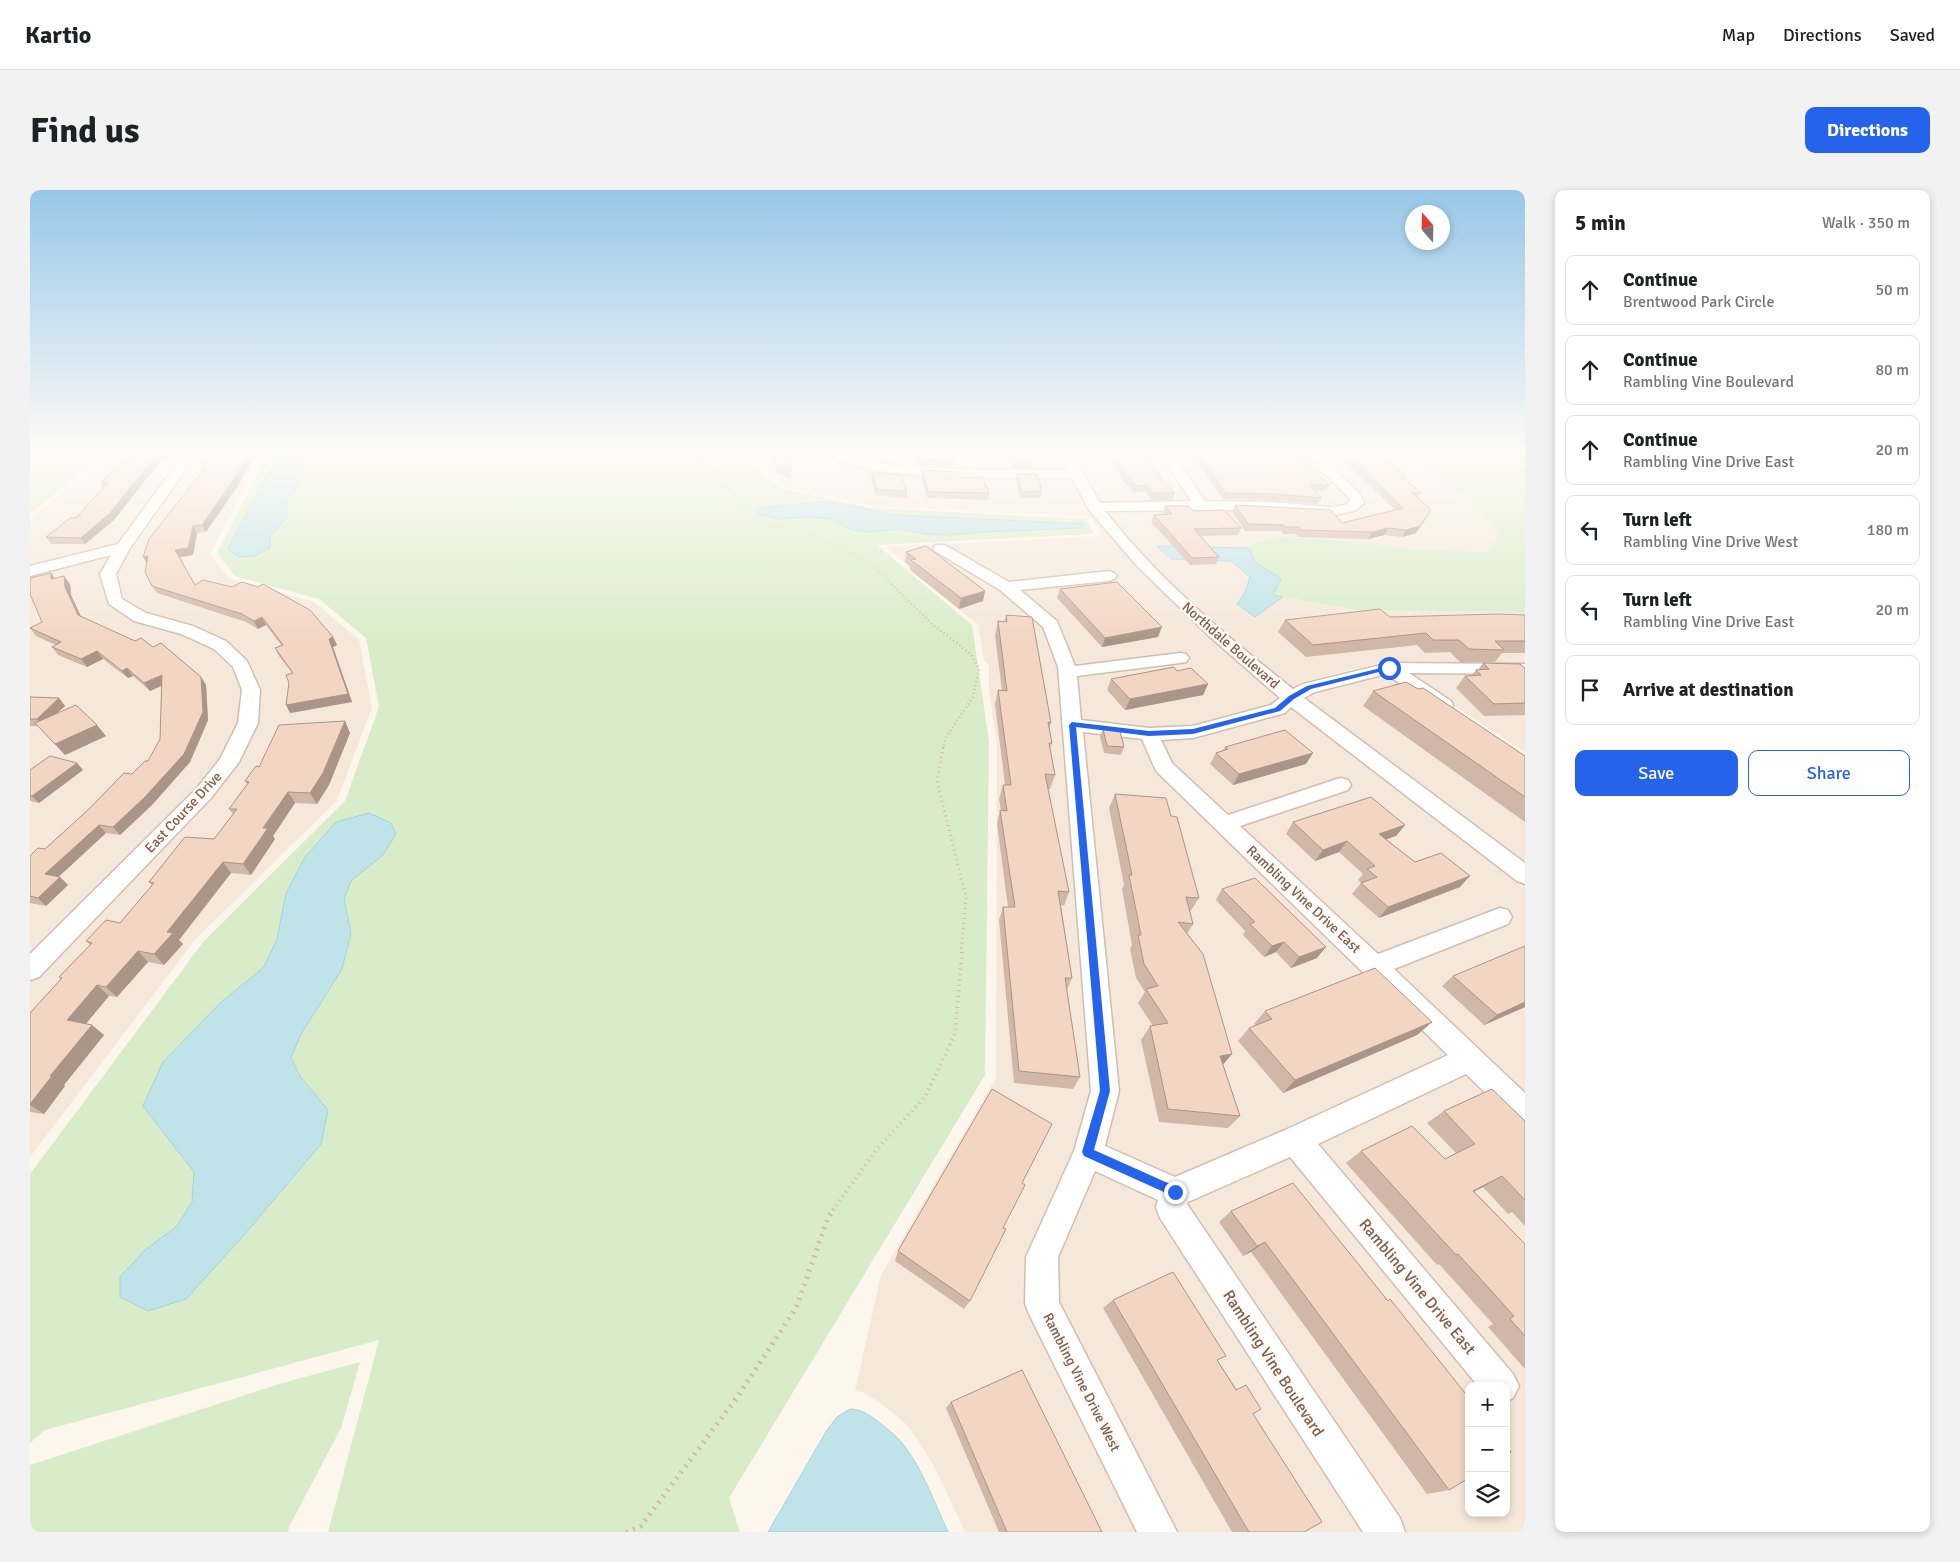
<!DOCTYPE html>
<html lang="en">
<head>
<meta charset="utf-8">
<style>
  :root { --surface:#fff; --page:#f2f2f2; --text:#202124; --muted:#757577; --line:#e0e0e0; --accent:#2563eb }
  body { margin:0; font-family:Signika,sans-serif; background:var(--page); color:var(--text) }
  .controls { position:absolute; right:15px; bottom:15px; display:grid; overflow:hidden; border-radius:10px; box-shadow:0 2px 8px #0003 }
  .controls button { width:45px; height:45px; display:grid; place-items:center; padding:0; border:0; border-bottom:1px solid var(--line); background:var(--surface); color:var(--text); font:25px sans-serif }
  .compass { position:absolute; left:1375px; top:15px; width:45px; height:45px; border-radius:50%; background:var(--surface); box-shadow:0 2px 8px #0003; rotate:340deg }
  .stop { position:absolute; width:15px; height:15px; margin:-11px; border:4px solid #2563eb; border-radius:50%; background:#fff }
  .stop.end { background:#2563eb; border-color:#fff; box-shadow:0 1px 5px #0008 }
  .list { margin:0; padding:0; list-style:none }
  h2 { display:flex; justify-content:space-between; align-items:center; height:65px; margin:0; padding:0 20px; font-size:21px }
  h2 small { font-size:16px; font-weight:400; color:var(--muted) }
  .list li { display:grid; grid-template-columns:32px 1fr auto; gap:15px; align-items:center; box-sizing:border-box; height:70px; margin:0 10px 10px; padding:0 10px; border:1px solid var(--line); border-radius:10px }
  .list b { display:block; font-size:19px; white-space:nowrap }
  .list p { margin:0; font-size:16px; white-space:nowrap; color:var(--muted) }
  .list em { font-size:16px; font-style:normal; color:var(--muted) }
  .actions { display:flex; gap:10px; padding:15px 20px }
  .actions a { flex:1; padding:11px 0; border:1px solid var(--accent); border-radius:10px; text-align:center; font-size:18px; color:var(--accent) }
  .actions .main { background:var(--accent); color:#fff }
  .icon { flex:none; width:28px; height:28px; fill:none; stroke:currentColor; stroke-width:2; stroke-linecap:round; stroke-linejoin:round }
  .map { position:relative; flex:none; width:1495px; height:1342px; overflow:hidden; border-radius:10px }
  header { display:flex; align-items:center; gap:30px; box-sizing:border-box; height:70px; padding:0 25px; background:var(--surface); border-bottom:1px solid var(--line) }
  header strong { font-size:24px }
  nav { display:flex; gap:28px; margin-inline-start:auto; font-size:18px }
  .intro { display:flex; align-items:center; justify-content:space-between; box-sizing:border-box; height:120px; padding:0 30px }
  h1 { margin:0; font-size:35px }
  .button { padding:12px 22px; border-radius:10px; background:var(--accent); color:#fff; font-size:18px; font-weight:700 }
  main { display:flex; gap:30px; padding:0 30px }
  aside { flex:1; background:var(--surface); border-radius:10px; box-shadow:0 2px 8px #0003 }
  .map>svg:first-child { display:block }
  .residential { fill:#f5e8da; fill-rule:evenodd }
  .green { fill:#d8ecc9 }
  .water { fill:#bfe3e8; stroke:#a5d3da }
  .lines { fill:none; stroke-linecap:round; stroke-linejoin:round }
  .minor-casing { stroke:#d1beb0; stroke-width:3 }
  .path-far4 { stroke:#d9b8a5; stroke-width:2; stroke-dasharray:0.5 2.5; stroke-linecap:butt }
  .path-far3 { stroke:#d9b8a5; stroke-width:2.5; stroke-dasharray:1 3; stroke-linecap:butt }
  .path-far2 { stroke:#d9b8a5; stroke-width:3; stroke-dasharray:1 4; stroke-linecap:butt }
  .path-far1 { stroke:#d9b8a5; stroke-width:4; stroke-dasharray:1 4.5; stroke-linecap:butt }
  .path { stroke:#d9b8a5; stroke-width:5; stroke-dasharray:2 5.5; stroke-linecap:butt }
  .minor { fill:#fff; fill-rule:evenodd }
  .wall { fill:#d1b7a8 }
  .shaded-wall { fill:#aa9588 }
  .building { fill:#f3d5c3; stroke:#aa9588 }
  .route { fill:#2563eb }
  .labels { text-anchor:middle; stroke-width:5; stroke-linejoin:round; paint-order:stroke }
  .street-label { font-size:14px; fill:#7a5c4d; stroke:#fffaf3 }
  .near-street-label { font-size:16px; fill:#7a5c4d; stroke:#fffaf3 }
</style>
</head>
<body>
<header>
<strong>Kartio</strong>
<nav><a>Map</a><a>Directions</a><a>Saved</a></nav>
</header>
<div class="intro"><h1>Find us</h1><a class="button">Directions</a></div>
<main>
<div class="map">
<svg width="1495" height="1342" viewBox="0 0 1495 1342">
  <rect width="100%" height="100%" fill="#fdf6ec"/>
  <path class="residential" d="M80 264H156L87 356 0 377V329L33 302 65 280Z
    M167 264H233L180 364 199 388 284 412 329 450 342 518 307 610 165 750 0 967V792L182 605 228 531 230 497 219 471 196 451 163 436 117 423 94 408 86 382 100 356Z
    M729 264H800L806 270 824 276 864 282 1040 287 1056 315 1104 373 1174 441 1255 510 1495 694V1342H935L905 1278 887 1249 875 1233 849 1212 832 1202 825 1201 851 1085 966 888 967 553 959 501V475L954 470 948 435 856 357 1068 346 1070 344 1062 329 1055 326 842 316 755 297 731 277ZM1439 1196H1476V1323H1439Z
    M812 264H936L939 280 865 276Z
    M948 264H1032L1038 281 951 280Z
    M1044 264H1130L1162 311 1069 314 1051 285Z
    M1142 264H1275L1318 306 1319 312 1315 316 1303 317 1175 311Z
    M1287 264H1400L1396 268 1394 273 1416 294 1447 317 1469 345 1457 362 1373 359 1346 354 1251 346 1218 355 1219 358 1127 357 1176 370 1201 371 1220 387 1215 402 1207 414 1225 427 1253 407 1327 420 1495 422V473L1357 471 1272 492 1260 499 1187 439 1118 372 1073 321 1173 318 1310 324 1328 321 1334 316 1332 308Z
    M82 363 70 386 78 415 104 432 150 445 182 459 202 479 212 503 209 535 190 571 166 601 0 767V384Z
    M1376 484H1495V562Z
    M1360 485 1495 575V677L1274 510 1287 503Z"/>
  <path class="green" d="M0 264H74L0 324Z
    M238 264H724L727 278 752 299 841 318 1056 329 1064 344 847 355 942 435 959 552 955 885 699 1308 710 1342H298L349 1150 15 1240 0 1253V984L174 751 315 611 349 517 336 448 289 409 205 386 187 363Z
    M1400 264H1495V422L1327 420 1243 405 1251 389 1226 372 1218 355 1251 346 1346 354 1373 359 1457 362 1469 345 1447 317 1416 294 1394 273Z
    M330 1172 311 1238 259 1337 258 1342H0V1275L249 1194Z"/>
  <path class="water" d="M249 264H274C272 273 274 286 269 293 260 309 254 304 258 326L240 347V358L224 366 208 367 198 358Z
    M792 312 818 315 866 325 1054 334 1049 338 953 342 917 345 895 344 872 339 839 342 821 340 803 329 780 327 748 329 728 324V318Z
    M1127 356 1219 358 1226 372 1251 389 1243 405 1253 407 1225 427 1207 414 1215 402 1220 387 1201 371 1141 369Z
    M339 623 361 633 366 644 353 665 321 691 314 709 321 743 312 779 270 846 261 868 270 886 298 920 291 954 215 1044 156 1109 118 1121 90 1107V1087L115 1060 147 1036 162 1012 164 982 113 916 133 872 190 813 234 777 247 749 256 703 275 667 306 632Z
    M820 1219C832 1219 841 1226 851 1234 860 1241 869 1248 876 1258 894 1283 905 1314 918 1342H738L797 1240 807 1227Z"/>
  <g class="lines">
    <g class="minor-casing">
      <path id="minor" d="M154 264H167L100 358 86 384 92 409 116 423 163 436 196 451 217 471 230 500 228 533 209 572 181 608 9 787 0 790V764L167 598 190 569 208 533 212 500 203 477 184 459 151 444 104 431 79 414 70 384 81 365 0 386V376L88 354Z
        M800 264C816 264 829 270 845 272 856 275 868 275 880 276 932 281 986 280 1038 280L1032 264H1044L1053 284 1070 313 1161 311 1130 264H1143L1175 311 1242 312 1299 317 1311 316 1320 312 1319 308 1275 264H1289L1330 304 1334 313 1326 320 1306 325 1217 320 1075 321C1128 389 1196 446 1263 499L1273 494 1359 473 1495 474V484L1379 483 1421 511 1423 515 1421 519 1414 521 1407 519 1356 484 1285 502 1274 508 1495 673V694L1487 691 1261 517 1255 523 1163 548 1131 550 1142 573 1198 625 1304 590 1311 588 1318 590 1321 595 1318 600 1210 636 1348 764 1470 718 1478 720 1482 727 1478 734 1364 779 1495 903V936L1485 932 1436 884 1288 954 1483 1184 1489 1196 1483 1208 1476 1212V1196H1448L1260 967 1158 1012 1157 1014 1370 1328 1375 1342H1333L1130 1028 1126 1017 1128 1010 1065 981 1028 1067 1029 1112 1147 1342H1107L1000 1126 995 1114 996 1067 1044 961 1061 901 1028 477 1013 437 970 400 905 361 903 358 905 355H915L979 392 1079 381 1084 383 1087 386 1084 389 1079 391 990 400 1027 431 1045 476 1150 463 1156 464 1159 468 1156 472 1150 473 1047 486 1051 530 1119 538 1163 536 1241 515 1250 508 1179 446 1107 376 1059 320 1042 288C999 288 825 292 800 264ZM1053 542 1112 549 1126 581 1418 865 1255 940 1145 987 1075 956 1089 901Z"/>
    </g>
    <path class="path-far4" d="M672 264 671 271 695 287 711 318 738 334 782 345 823 363 844 377 863 395"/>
    <path class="path-far3" d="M861 394 903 435 941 464 949 479 943 507 915 549 913 559"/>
    <path class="path-far2" d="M913 557 907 591 936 707 931 763"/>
    <path class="path-far1" d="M803 1020 846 960 895 907 925 844 932 762"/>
    <path class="path" d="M596 1342 611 1336 708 1206 766 1118 798 1028 804 1019"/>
    <use href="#minor" class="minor"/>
  </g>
  <path class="wall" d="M99 264H136L84 330 55 354H21L16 347 46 328 73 298 71 293 99 270Z
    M180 264H227L224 271 223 269 207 297 176 342 167 343 163 365 150 367 165 395 303 447 307 455 303 457 322 512 260 523 262 483 249 466 245 458 252 456 236 435 228 439 216 432 127 403 122 396Z
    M741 264H762L761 289 747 283Z
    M885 264H921L923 271 922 277 888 275Z
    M979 264H1001L1003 272 1002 278H983Z
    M1078 264H1117L1131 288 1130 289 1145 303 1142 310H1122L1115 302H1104L1093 291Z
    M1163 264H1266L1299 295 1296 301H1285L1291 308 1288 314 1242 310 1193 309 1168 273 1169 270Z
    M1307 264H1350L1374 285 1373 287 1391 303 1388 308 1386 343 1372 347 1354 345 1338 349 1268 347 1266 344H1253L1251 341H1215L1202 322 1205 315 1312 333 1365 320Z
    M892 280 929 287 959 303 958 310 897 308 891 287Z
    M842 283 877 301V308L846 305 841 290Z
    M987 284 1012 301 1010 308H990L986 290Z
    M1135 316 1164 321 1211 338 1208 345 1170 346 1189 367 1186 374 1160 375 1121 332 1124 325 1134 324 1133 322Z
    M876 362 953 411 929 419 880 380V376L875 372Z
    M21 383 25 389 40 394 41 405 51 427 105 451 123 457 171 487 176 495 178 530 160 572 122 615 90 645 76 643 29 686 38 695 16 716 0 713V666L15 659 102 584 118 571 130 549 132 496 120 501 103 486 98 488 73 469 57 477 28 465 22 457 26 455 6 446 0 438 12 432Z
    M1030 399 1128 447 1072 457 1027 408Z
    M976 425 1021 533 1019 539 1022 553 1020 560 1025 585 1020 599H1018L1039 702 1034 716 1031 715 1042 788 1037 800 1050 887 1043 899 984 893 969 730 973 717H978L967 634 970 620H971L969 609 973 595H975L965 514 968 500 972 501 965 445 968 431 974 432Z
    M1495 425V463H1472L1465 472H1430L1420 462 1395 463 1387 455 1276 467 1248 442 1255 430 1360 427Z
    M1453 473 1495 478V525L1454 526 1426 498 1435 486H1441L1446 480H1448Z
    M1147 481 1178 494 1173 505 1095 520 1077 500 1081 489Z
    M1388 499 1495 566V632L1333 516 1343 501Z
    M0 507 29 508 35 516 27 523 76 546 35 565 8 536H0Z
    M315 531 320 543 299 595 287 614 265 613 243 646 245 649 221 685 201 683 149 750 153 754 134 775 118 772 87 807 79 806 56 833 74 845 34 895 35 896 14 924 0 922V823L31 789 29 787 60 755 56 751 90 733 122 695 119 692 184 649 203 624 199 619 217 594 215 591 229 577Z
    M1073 539 1094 557 1091 565 1074 563 1070 547Z
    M1195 557 1276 574 1203 595 1180 574 1186 563 1192 561Z
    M47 573 53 580 9 613 0 611V580Z
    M1085 604 1141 626 1169 708 1160 722 1163 734 1157 744 1202 864 1193 874 1210 926 1198 938 1129 932 1111 850 1120 836H1123L1108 813 1115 802 1106 788 1100 759 1102 755 1092 699 1094 695 1079 618Z
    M1263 632 1375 635 1366 646 1356 649 1385 672 1430 697 1349 728 1322 704 1331 693 1328 690 1333 684 1309 662 1285 671 1256 644Z
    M1192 699 1287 768 1261 778 1246 762 1234 767 1213 745 1215 741 1186 710Z
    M1423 786 1495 817 1454 835 1412 796Z
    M1235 821 1402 832 1387 845 1253 903 1208 851 1219 838 1225 835 1224 834Z
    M1414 921 1495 931V1036L1482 1022 1478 1024 1453 997 1444 1001 1495 1054V1179L1458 1137 1463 1134 1409 1074 1407 1075 1316 973 1331 961 1415 969 1426 963 1397 933Z
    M992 993 973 1038 940 1111 934 1119 865 1071 868 1061Z
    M1201 1021 1358 1111 1419 1300 1397 1304 1221 1062 1213 1066 1189 1032Z
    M1083 1110 1188 1171 1223 1224 1274 1342H1202L1073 1118Z
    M921 1212 1072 1342H969L916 1218Z"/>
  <path class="shaded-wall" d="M127 264H136L84 330 55 354 51 348Z
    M219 264H221L223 269 207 297 176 342 172 335Z
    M221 264H227L224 271Z
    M1397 327 1386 343 1372 347 1376 340Z
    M163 336 167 343 163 365 150 367 145 360Z
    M1358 338 1354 345 1338 349 1342 342Z
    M118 366V375L113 367Z
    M21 383 26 391 21 389Z
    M34 386 40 394 41 405 54 433 48 425 35 397Z
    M955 401 953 411 929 419 931 408Z
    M232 427 236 435 228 439 224 431Z
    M1132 437 1128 447 1072 457 1075 448Z
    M303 447 307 455 303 457 322 512 260 523 256 515 299 449Z
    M67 461 73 469 57 477 51 469Z
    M97 478 103 486 98 488 92 481Z
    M132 485 137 493 120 501 114 493Z
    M171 487 176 495 178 530 160 572 122 615 90 645 83 637Z
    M1178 494 1173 505 1095 520 1100 509Z
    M29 508 35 516 13 536 7 529Z
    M315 531 320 543 299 595 287 614 280 603Z
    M67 535 76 546 35 565 25 554Z
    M1283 563 1276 574 1203 595 1209 584Z
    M47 573 53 580 9 613 2 606Z
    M258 602 265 613 243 646 245 649 221 685 213 674 233 638Z
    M69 635 76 643 23 692 15 684Z
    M1375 635 1366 646 1341 655 1349 644Z
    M1317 651 1309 662 1285 671 1293 660Z
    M193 672 201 683 149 750 153 754 134 775 124 764 137 742Z
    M1440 686 1430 697 1349 728 1358 717Z
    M30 687 38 695 16 716 8 708Z
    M1254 752 1246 762 1234 767 1242 756Z
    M1296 757 1287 768 1261 778 1269 767Z
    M108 761 118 772 87 807 76 797Z
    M67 795 79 806 50 841 37 830Z
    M1495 812V817L1454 835 1467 825Z
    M1402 832 1387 845 1253 903 1265 890Z
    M62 835 74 845 34 895 35 896 14 924 0 915V914L20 886Z
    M1202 864 1191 877 1190 866Z
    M1472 986 1453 997 1425 1012 1443 1001Z
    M1235 1052 1221 1062 1213 1066 1227 1056Z"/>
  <path class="building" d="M99 264H127L80 323 51 348 16 347 40 328H46L78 292 71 293 91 270H99Z
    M180 264H219L203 290 172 335 163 336 158 358 145 360 165 395 173 390 202 397 212 392 228 397 233 394 280 420 303 447 299 449 318 504 256 515 259 493 256 485 263 483 245 458 253 455 232 427 224 431 212 424 122 396 115 382 118 366 113 367 119 349 171 283Z
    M743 264H762L761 282 747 276Z
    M887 264H921L923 271 889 268Z
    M982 264H1001L1003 272H984Z
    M1084 264H1117L1131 288H1129L1145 303H1124L1117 295 1107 296 1095 285Z
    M1171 264H1266L1299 295H1280L1291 308 1245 304 1196 303 1170 266H1173Z
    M1317 264H1350L1374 285H1371L1391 303H1382L1401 320 1390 336 1376 340 1358 338 1342 342 1271 340 1269 337H1256L1254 335 1218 334 1205 315 1301 320 1312 333 1373 318Z
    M892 280 927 282 929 287H952L959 303 898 302Z
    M842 283 871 285 877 301 846 299Z
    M987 284H1007L1012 301 992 302Z
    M1135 316H1158L1164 321 1194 320 1211 338 1164 339 1189 367 1162 368 1124 325 1142 324Z
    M896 356 955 401 931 408 881 370 886 369 876 362Z
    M21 383V389L34 386 35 397 48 425 105 451 111 448 123 457 131 453 171 487 173 522 154 564 115 607 83 637 69 635 15 684 30 687 8 708 0 706V666L8 658 15 659 59 619 94 583 102 584 115 571H118L130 549 132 485 114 493 97 478 92 481 67 461 51 469 22 457 31 452 0 438 12 432 0 404V388Z
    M1087 392 1132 437 1075 448 1030 399Z
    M1350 419 1360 427 1468 424 1495 425V451H1465L1474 460 1439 459 1429 450H1403L1396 443 1283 455 1255 430Z
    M976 425 1002 427 1021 533 1018 532 1022 553H1019L1025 585 1015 584 1039 702 1028 701 1042 788H1035L1050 887 989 881 973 717H985L970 620 977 621 973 595H981L968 500 977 501 968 431 977 432Z
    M1453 473 1490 474 1495 478V513L1464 514 1435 486 1451 485 1446 480 1459 479Z
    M1144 477 1147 481 1161 478 1178 494 1100 509 1081 489Z
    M1376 492 1388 499 1393 498 1495 566V607L1343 501Z
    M0 507 29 508 7 529H0Z
    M46 515 67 535 25 554 5 533Z
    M315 531 293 583 280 603 258 602 233 638H238L213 674 193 672 137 742 143 743 124 764 108 761 76 797 67 795 37 830 62 835 20 886H22L0 914V823L32 788 29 787 62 753 56 751 76 730 90 733 124 693 119 692 155 647 184 649 207 619H199L219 592 215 591 226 576 229 577 249 535Z
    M1073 539 1090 541 1094 557 1077 556Z
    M1255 540 1283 563 1209 584 1186 563 1198 559 1195 557Z
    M20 566 47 573 2 606 0 605V580Z
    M1085 604 1136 608 1141 626 1147 627 1169 708 1156 707 1163 734 1148 732 1173 764 1202 864 1190 866 1210 926 1138 919 1120 836 1138 833 1116 799 1128 796 1114 774 1108 745H1111L1099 685H1102Z
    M1341 607 1375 635 1349 644 1385 672 1411 663 1440 686 1358 717 1331 693 1347 687 1337 679 1345 676 1317 651 1293 660 1263 632Z
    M1225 688 1296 757 1269 767 1254 752 1242 756 1220 734 1225 732 1192 699Z
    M1495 756V812L1467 825 1423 786Z
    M1345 778 1402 832 1265 890 1219 838 1242 829 1235 821Z
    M962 899 1022 934 992 993 995 995 973 1038 976 1039 940 1111 868 1061Z
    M1462 899 1495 931V1010L1472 986 1443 1001 1495 1054V1146L1480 1129 1484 1126 1428 1064 1426 1065 1331 961 1382 936 1415 969 1445 954 1414 921Z
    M1263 993 1358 1111 1360 1109 1439 1208V1288L1419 1300 1235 1052 1227 1056 1201 1021Z
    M1143 1082 1196 1166 1187 1170 1206 1200 1216 1195 1231 1219 1223 1224 1292 1332 1274 1342H1219L1083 1110Z
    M992 1180 1072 1342H977L921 1212Z
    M1476 1255 1481 1262 1476 1265Z"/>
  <linearGradient id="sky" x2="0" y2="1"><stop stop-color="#97c7e8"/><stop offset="0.58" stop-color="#fefbf6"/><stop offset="1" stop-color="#fefbf6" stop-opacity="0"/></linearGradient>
  <rect width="1495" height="452" fill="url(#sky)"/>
  <path class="route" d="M1359 476 1361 477V479L1281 499 1264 509 1250 521 1163 544 1119 546 1046 537 1080 901 1064 960 1149 998 1150 1002 1149 1006 1145 1007 1054 966 1052 962 1070 901 1039 535 1042 532 1119 541 1163 539 1245 518 1259 506 1277 496Z"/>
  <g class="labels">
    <g class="street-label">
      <text transform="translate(1201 455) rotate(41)" y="5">Northdale Boulevard</text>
      <text transform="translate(153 622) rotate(-47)" y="5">East Course Drive</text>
      <text transform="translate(1274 709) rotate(43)" y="5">Rambling Vine Drive East</text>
      <text transform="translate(1052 1192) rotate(63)" y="5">Rambling Vine Drive West</text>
    </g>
    <g class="near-street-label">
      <text transform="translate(1388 1096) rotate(50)" y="6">Rambling Vine Drive East</text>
      <text transform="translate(1244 1173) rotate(57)" y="6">Rambling Vine Boulevard</text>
    </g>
  </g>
</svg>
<div class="controls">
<button>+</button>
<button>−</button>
<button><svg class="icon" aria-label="layers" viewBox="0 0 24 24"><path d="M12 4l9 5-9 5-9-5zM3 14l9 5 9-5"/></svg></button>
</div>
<svg class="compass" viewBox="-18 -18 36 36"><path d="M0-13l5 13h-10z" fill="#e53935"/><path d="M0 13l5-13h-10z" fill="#757577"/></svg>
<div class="stop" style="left:1359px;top:478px"></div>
<div class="stop end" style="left:1145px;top:1002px"></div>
</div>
<aside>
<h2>5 min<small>Walk · 350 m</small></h2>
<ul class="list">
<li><svg class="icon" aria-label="ahead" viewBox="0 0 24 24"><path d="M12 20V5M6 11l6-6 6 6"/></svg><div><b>Continue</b><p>Brentwood Park Circle</p></div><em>50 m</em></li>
<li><svg class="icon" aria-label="ahead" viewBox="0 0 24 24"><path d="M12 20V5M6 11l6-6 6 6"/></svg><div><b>Continue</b><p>Rambling Vine Boulevard</p></div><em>80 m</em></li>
<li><svg class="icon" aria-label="ahead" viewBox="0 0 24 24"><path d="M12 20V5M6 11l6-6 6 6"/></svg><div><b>Continue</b><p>Rambling Vine Drive East</p></div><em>20 m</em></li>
<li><svg class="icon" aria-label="left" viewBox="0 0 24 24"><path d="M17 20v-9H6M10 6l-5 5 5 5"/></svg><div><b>Turn left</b><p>Rambling Vine Drive West</p></div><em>180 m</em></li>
<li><svg class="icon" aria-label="left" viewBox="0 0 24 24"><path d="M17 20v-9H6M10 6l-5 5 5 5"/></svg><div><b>Turn left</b><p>Rambling Vine Drive East</p></div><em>20 m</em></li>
<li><svg class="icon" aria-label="arrive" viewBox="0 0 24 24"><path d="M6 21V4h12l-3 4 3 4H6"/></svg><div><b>Arrive at destination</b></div></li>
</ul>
<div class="actions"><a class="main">Save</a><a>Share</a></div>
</aside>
</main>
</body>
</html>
